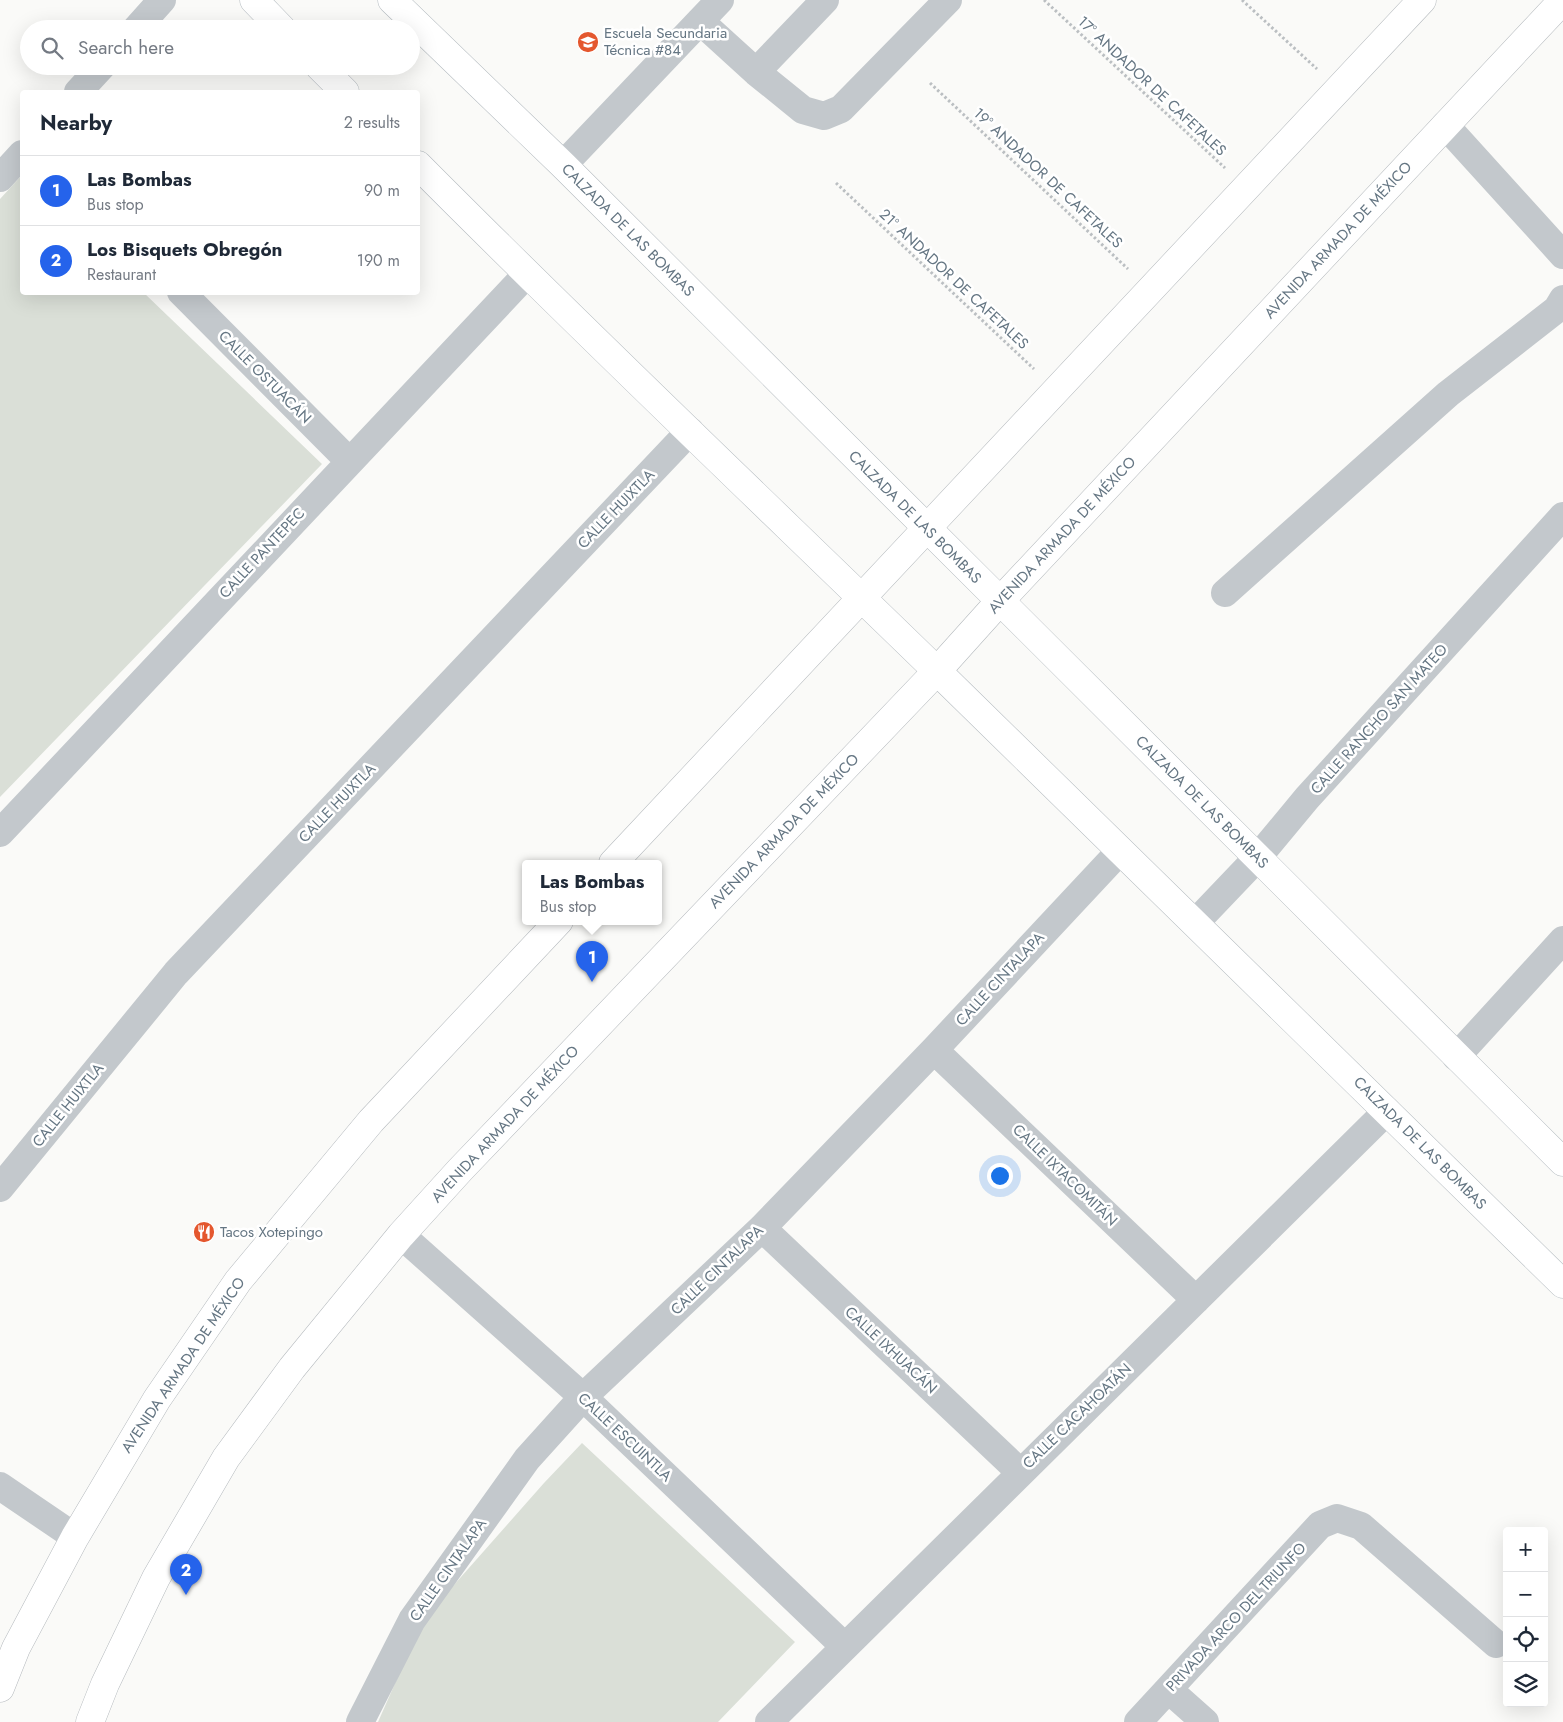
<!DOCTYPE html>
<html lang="en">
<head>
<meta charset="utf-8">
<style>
  :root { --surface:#fff; --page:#f6f6f7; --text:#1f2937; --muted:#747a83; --line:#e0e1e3; --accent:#2563eb }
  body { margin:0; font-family:Jost,sans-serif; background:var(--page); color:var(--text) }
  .controls { position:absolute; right:15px; bottom:15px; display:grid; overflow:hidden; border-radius:5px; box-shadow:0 5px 20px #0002 }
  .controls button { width:45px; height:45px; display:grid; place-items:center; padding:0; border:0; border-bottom:1px solid var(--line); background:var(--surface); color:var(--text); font:25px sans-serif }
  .you { position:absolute; left:999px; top:1175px; width:18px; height:18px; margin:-12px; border:4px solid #fff; border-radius:50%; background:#1a73e8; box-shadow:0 0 0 8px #1a73e833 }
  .badge { display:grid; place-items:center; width:32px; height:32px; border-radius:50%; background:var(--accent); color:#fff; font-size:16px; font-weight:700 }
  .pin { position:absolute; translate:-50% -41px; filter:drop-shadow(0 1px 2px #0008) }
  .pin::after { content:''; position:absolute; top:26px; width:18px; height:15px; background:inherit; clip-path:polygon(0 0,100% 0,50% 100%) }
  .popup { position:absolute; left:522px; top:860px; width:140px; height:65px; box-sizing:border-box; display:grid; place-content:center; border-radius:5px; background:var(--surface); filter:drop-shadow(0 1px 4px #0005); font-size:16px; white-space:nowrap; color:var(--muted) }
  .popup b { font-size:19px; color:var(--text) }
  .popup::after { content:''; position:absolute; left:50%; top:100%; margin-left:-10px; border:10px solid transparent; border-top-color:var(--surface) }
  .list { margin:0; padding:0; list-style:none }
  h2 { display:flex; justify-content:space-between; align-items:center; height:65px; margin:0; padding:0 20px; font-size:21px }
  h2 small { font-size:16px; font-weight:400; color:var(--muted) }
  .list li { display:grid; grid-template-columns:32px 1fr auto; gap:15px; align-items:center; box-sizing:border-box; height:70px; padding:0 20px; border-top:1px solid var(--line) }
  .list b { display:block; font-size:19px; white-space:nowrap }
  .list p { margin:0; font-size:16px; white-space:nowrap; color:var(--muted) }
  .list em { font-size:16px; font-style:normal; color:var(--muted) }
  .icon { flex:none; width:28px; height:28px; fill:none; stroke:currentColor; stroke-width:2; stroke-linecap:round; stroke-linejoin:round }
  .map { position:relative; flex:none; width:1563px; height:1722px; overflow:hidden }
  .search { position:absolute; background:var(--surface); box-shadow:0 5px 20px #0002; left:20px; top:20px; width:400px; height:55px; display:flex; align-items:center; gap:12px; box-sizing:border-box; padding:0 18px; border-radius:28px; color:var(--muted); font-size:19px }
  .panel { position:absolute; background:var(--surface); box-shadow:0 5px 20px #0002; left:20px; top:90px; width:400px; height:205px; border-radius:5px }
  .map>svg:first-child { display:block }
  .green { fill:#dadfd7 }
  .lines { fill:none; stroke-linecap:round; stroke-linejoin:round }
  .secondary-casing { stroke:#b3babf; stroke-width:29 }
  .primary-casing { stroke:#b5babe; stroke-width:29 }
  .path { stroke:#bbbfc2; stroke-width:3; stroke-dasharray:2.5 2.5; stroke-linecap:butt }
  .minor { stroke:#c3c8cc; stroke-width:28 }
  .secondary { stroke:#fff; stroke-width:28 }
  .primary { stroke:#fff; stroke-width:28 }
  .labels { text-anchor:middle; stroke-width:5; stroke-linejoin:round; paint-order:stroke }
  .poi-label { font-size:15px; fill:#657683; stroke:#fff; text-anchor:start }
  .street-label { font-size:15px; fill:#657683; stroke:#fff }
</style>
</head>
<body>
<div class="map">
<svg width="1563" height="1722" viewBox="0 0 1563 1722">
  <rect width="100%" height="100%" fill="#fafaf8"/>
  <path class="green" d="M22 175V292L144 293 322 464 0 797V199Z
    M582 1443 795 1642 718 1722H378L423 1620 544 1483Z"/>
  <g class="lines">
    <g class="secondary-casing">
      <path id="secondary" d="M254 0 282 29
        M392 0 563 165 1563 1162
        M319 66 345 92
        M418 165C588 336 763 502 936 670 1146 874 1355 1079 1563 1284"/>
    </g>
    <g class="primary-casing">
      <path id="primary" d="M613 863 1422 0
        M0 1688 16 1648 75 1537 157 1399 238 1281 371 1121 559 921
        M90 1722 105 1684 156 1578 226 1458 292 1368 401 1235 460 1170 937 671 999 602 1563 0"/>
    </g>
    <path class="path" d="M1044 0 1225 168
      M1242 0 1317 69
      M930 83 1128 269
      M836 183 1034 369"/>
    <path class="minor" d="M700 21 756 72 803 110 824 116 841 109 948 0
      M136 29 162 0
      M756 72 825 0
      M78 92 102 66
      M1445 125 1563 255
      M563 165 720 0
      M0 178 22 154
      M181 292 349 461
      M1225 593 1448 394 1557 309 1563 299
      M0 833 526 275
      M1196 922 1258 857 1307 798 1563 516
      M934 1050 1196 1300
      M1456 1057 1563 940
      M0 1188 176 973 690 431
      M762 1228 1020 1472
      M401 1235 583 1397 844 1646
      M0 1486 75 1537
      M1169 1690 1205 1722
      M360 1722 412 1620 527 1459 583 1397 762 1228 934 1050 1120 851
      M769 1722 1387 1111
      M1138 1722 1320 1525 1337 1518 1361 1526 1496 1644"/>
    <use href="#secondary" class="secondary"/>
    <use href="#primary" class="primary"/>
  </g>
  <defs>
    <g id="school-disc" transform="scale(1.125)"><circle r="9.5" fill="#e4572e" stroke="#fff"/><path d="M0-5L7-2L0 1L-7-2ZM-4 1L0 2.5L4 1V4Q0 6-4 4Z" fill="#fff"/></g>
    <g id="restaurant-disc" transform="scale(1.125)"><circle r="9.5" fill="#e4572e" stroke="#fff"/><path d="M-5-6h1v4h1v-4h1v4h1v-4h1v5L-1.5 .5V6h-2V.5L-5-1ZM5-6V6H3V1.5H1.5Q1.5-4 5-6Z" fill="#fff"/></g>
  </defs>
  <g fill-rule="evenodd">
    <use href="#school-disc" x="588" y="42"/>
    <use href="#restaurant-disc" x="204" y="1232"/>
  </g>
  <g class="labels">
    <g class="poi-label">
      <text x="604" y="38">Escuela Secundaria<tspan x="604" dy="17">Técnica #84</tspan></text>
      <text x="220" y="1237">Tacos Xotepingo</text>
    </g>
    <g class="street-label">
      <text transform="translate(1152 86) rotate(43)" y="5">17° ANDADOR DE CAFETALES</text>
      <text transform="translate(1048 178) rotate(43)" y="5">19° ANDADOR DE CAFETALES</text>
      <text transform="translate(628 230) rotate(45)" y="5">CALZADA DE LAS BOMBAS</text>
      <text transform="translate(1338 240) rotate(-47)" y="5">AVENIDA ARMADA DE MÉXICO</text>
      <text transform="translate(954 279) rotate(43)" y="5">21° ANDADOR DE CAFETALES</text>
      <text transform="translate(265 377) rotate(45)" y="5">CALLE OSTUACÁN</text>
      <text transform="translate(616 509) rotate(-46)" y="5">CALLE HUIXTLA</text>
      <text transform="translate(915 517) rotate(45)" y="5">CALZADA DE LAS BOMBAS</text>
      <text transform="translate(1062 535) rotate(-47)" y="5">AVENIDA ARMADA DE MÉXICO</text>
      <text transform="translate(262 553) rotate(-47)" y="5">CALLE PANTEPEC</text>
      <text transform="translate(1379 719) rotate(-48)" y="5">CALLE RANCHO SAN MATEO</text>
      <text transform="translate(1202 802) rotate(45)" y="5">CALZADA DE LAS BOMBAS</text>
      <text transform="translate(337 803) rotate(-46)" y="5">CALLE HUIXTLA</text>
      <text transform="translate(784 831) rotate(-46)" y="5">AVENIDA ARMADA DE MÉXICO</text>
      <text transform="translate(1000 979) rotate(-47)" y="5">CALLE CINTALAPA</text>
      <text transform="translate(68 1105) rotate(-51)" y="5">CALLE HUIXTLA</text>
      <text transform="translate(505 1124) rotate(-47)" y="5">AVENIDA ARMADA DE MÉXICO</text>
      <text transform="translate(1420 1143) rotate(45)" y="5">CALZADA DE LAS BOMBAS</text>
      <text transform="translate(1065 1175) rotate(44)" y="5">CALLE IXTACOMITÁN</text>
      <text transform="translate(717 1270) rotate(-44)" y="5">CALLE CINTALAPA</text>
      <text transform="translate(891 1350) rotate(43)" y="5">CALLE IXHUACÁN</text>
      <text transform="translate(183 1365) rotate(-56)" y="5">AVENIDA ARMADA DE MÉXICO</text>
      <text transform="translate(1077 1416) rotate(-44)" y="5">CALLE CACAHOATÁN</text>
      <text transform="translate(625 1437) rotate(43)" y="5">CALLE ESCUINTLA</text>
      <text transform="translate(448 1570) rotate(-55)" y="5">CALLE CINTALAPA</text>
      <text transform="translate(1236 1617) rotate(-47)" y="5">PRIVADA ARCO DEL TRIUNFO</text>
    </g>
  </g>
</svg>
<div class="controls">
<button>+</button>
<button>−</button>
<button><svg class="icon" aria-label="locate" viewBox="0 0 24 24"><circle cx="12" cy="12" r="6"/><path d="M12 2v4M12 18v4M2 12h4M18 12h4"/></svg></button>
<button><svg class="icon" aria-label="layers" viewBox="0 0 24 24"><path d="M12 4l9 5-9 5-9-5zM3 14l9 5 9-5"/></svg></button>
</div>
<div class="you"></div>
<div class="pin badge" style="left:592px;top:982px">1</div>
<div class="popup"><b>Las Bombas</b>Bus stop</div>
<div class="pin badge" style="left:186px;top:1595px">2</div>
<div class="search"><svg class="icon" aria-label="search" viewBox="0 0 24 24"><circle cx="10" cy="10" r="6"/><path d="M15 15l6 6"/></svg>Search here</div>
<section class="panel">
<h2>Nearby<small>2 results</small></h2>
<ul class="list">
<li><span class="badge">1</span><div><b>Las Bombas</b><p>Bus stop</p></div><em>90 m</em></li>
<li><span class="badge">2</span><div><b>Los Bisquets Obregón</b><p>Restaurant</p></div><em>190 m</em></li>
</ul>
</section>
</div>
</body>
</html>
